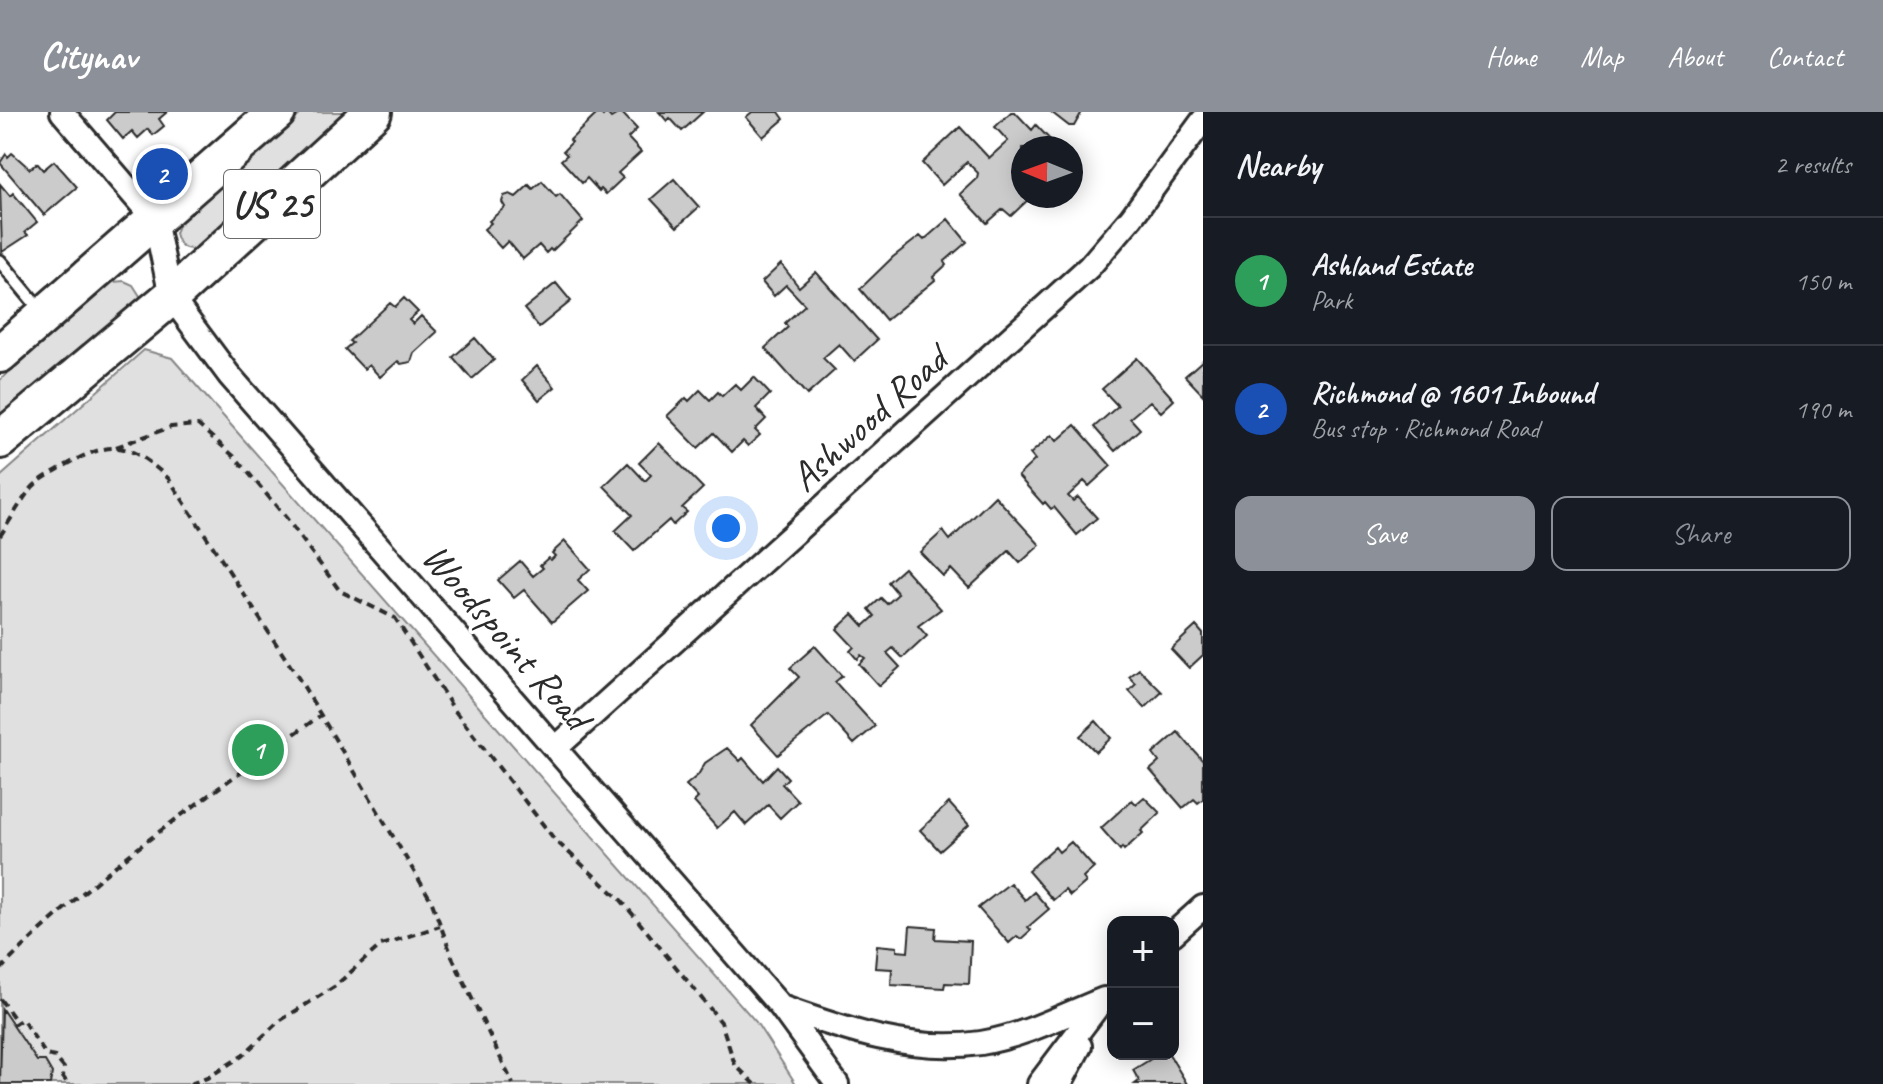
<!DOCTYPE html>
<html lang="en">
<head>
<meta charset="utf-8">
<style>
  :root { --surface:#171b24; --page:#242831; --text:#f1f3f6; --muted:#9ea1a6; --line:#363941; --accent:#8c9099 }
  body { margin:0; font-family:Caveat,sans-serif; background:var(--page); color:var(--text) }
  .controls { position:absolute; right:24px; bottom:24px; display:grid; overflow:hidden; border-radius:16px; box-shadow:0 4px 20px #0003 }
  .controls button { width:72px; height:72px; display:grid; place-items:center; padding:0; border:0; border-bottom:2px solid var(--line); background:var(--surface); color:var(--text); font:40px sans-serif }
  .compass { position:absolute; left:1011px; top:24px; width:72px; height:72px; border-radius:50%; background:var(--surface); box-shadow:0 4px 20px #0003; rotate:271deg }
  .you { position:absolute; left:726px; top:416px; width:28px; height:28px; margin:-20px; border:6px solid #fff; border-radius:50%; background:#1a73e8; box-shadow:0 0 0 12px #1a73e833 }
  .badge { display:grid; place-items:center; width:52px; height:52px; border-radius:50%; background:var(--accent); color:#fff; font-size:26px; font-weight:700 }
  .pin { position:absolute; translate:-50% -50%; border:4px solid #fff; box-shadow:0 2px 8px #0006 }
  .list { margin:0; padding:0; list-style:none }
  h2 { display:flex; justify-content:space-between; align-items:center; height:104px; margin:0; padding:0 32px; font-size:34px }
  h2 small { font-size:26px; font-weight:400; color:var(--muted) }
  .list li { display:grid; grid-template-columns:52px 1fr auto; gap:24px; align-items:center; box-sizing:border-box; height:128px; padding:0 32px; border-top:2px solid var(--line) }
  .list b { display:block; font-size:30px; white-space:nowrap }
  .list p { margin:0; font-size:26px; white-space:nowrap; color:var(--muted) }
  .list em { font-size:26px; font-style:normal; color:var(--muted) }
  .actions { display:flex; gap:16px; padding:24px 32px }
  .actions a { flex:1; padding:18px 0; border:2px solid var(--accent); border-radius:16px; text-align:center; font-size:28px; color:var(--accent) }
  .actions .main { background:var(--accent); color:#fff }
  .map { position:relative; flex:none; width:1203px; height:972px; overflow:hidden }
  header { display:flex; align-items:center; gap:48px; box-sizing:border-box; height:112px; padding:0 40px; background:var(--accent); color:#fff }
  header strong { font-size:38px }
  nav { display:flex; gap:44px; margin-inline-start:auto; font-size:28px }
  main { display:flex }
  aside { flex:1; background:var(--surface) }
  .map>svg:first-child { display:block }
  .green { fill:#e0e0e0; stroke:#868686; stroke-width:2 }
  .building { fill:#cbcbcb; stroke:#2b2b2b; stroke-width:2 }
  .lines { fill:none; stroke-linecap:round; stroke-linejoin:round }
  .service-casing { stroke:#2b2b2b; stroke-width:17 }
  .minor-casing { stroke:#2b2b2b; stroke-width:28 }
  .primary-casing { stroke:#2b2b2b; stroke-width:42 }
  .path { stroke:#2b2b2b; stroke-width:4; stroke-dasharray:8 6; stroke-linecap:butt }
  .service { stroke:#fff; stroke-width:11 }
  .minor { stroke:#fff; stroke-width:22 }
  .primary { stroke:#fff; stroke-width:36 }
  .labels { text-anchor:middle; stroke-width:7; stroke-linejoin:round; paint-order:stroke }
  .shield { fill:#fff; stroke:#6b6b6b; stroke-width:2 }
  .shield-label { font-size:38px; font-weight:bold; fill:#2b2b2b }
  .street-label { font-size:40px; fill:#2b2b2b; stroke:#fff }
</style>
</head>
<body>
<header>
<strong>Citynav</strong>
<nav><a>Home</a><a>Map</a><a>About</a><a>Contact</a></nav>
</header>
<main>
<div class="map">
<svg width="1203" height="972" viewBox="0 0 1203 972">
  <rect width="100%" height="100%" fill="#fff"/>
  <filter id="ink" filterUnits="userSpaceOnUse"><feTurbulence type="fractalNoise" baseFrequency=".0125" numOctaves="2"/><feDisplacementMap in="SourceGraphic" scale="16" xChannelSelector="R" yChannelSelector="G"/><feConvolveMatrix kernelMatrix="1 2 1 2 8 2 1 2 1" color-interpolation-filters="sRGB"/></filter>
  <g filter="url(#ink)">
    <path class="green" d="M303 0H353L199 137C185 138 178 135 175 121L179 111Z
      M124 169 133 173 140 184 137 197 0 315V268L113 170Z
      M144 238 172 246 756 910 796 972H0V365Z"/>
    <path class="building" d="M115 0H167L159 7 164 14 153 23 148 17 138 26 132 19 123 27 107 8Z
      M599 0 603 4 606 0 611 6 621 0 637 17 628 26 641 40 618 61 623 66 606 82 601 77 599 79 587 66 582 71 561 48 567 43 563 39 572 30 570 28Z
      M659 0H703L682 19 670 6 667 9Z
      M752 0H779L784 7 763 25 746 5Z
      M1011 0H1015L1032 18 1036 13 1058 36H1023V84H1032L1011 104 1003 97 987 111 960 82 977 66 978 61 967 50 942 73 922 51 960 15 989 46 1008 29 995 15Z
      M1051 0H1082L1074 14H1069Z
      M12 41 30 57 37 51 43 58 54 49 77 75 44 103 0 51 6 42 8 45Z
      M674 67 699 95 677 115 651 87Z
      M542 69 556 85 560 82 583 109 552 139 550 137 546 141 539 133 523 147 508 129 501 136 484 117 491 111 489 109 505 95 502 90 504 84 510 82 516 85 529 73 533 77Z
      M0 72 10 84 13 81 37 110 25 120 28 123 2 140Z
      M948 107 967 130 944 150 946 153 933 165 935 168 886 208 860 177 893 145 920 124 924 128Z
      M781 152 799 175 816 160 877 228 854 249 839 232 823 246 835 258 807 283 765 236 788 215 785 211 805 193 786 173 774 184 762 170Z
      M556 171 571 189 539 215 524 197Z
      M404 186 418 200 409 208 413 212 421 204 437 220 414 241 411 250 401 252 398 249 380 265 369 253 364 257 345 237 352 231 349 229 390 191 395 195Z
      M475 226 494 248 472 267 453 245Z
      M1137 246 1174 288 1161 300 1150 289 1130 306 1140 317 1115 339 1094 315 1118 294 1102 277Z
      M1203 248V283L1185 264Z
      M537 254 555 275 539 288 522 268Z
      M754 265 770 282 756 296 766 307 755 318 760 323 748 334 743 329 732 340 714 321 698 336 667 304 686 286 689 289 700 278 710 288 718 280 722 284 735 272 741 278Z
      M1075 313 1111 354 1089 374 1084 369 1068 384 1073 389 1078 385 1097 406 1077 423 1054 395 1051 397 1045 390 1043 392 1018 364 1035 348 1030 342 1052 323 1057 329Z
      M659 331 703 376 682 396 687 400 673 413 669 408 634 439 615 419 632 403 604 374 628 351 645 369 651 363 639 351Z
      M995 384 1040 433 1020 451 1009 439 969 476 951 457 943 464 920 440 943 419 950 428Z
      M565 429 590 457 578 468 588 479 552 510 524 478 514 486 498 468 520 449 533 464 543 456 540 453 548 446 551 448 555 444 552 441Z
      M904 456 941 497 918 514 927 524 903 546 893 536 887 541 900 555 879 574 859 552 865 546 861 543 857 547 850 539 854 535 837 517 853 502 864 514 875 504 869 497 881 486 887 492 898 482 888 470Z
      M1196 514 1203 522V543L1189 556 1171 537Z
      M815 534 842 564 835 570 875 614 854 632 828 603 778 643 751 613 799 565 790 556Z
      M1139 557 1162 580 1145 596 1129 579 1136 572 1129 565Z
      M1096 609 1111 626 1096 640 1080 624Z
      M1178 620 1203 649V687L1198 691 1194 687 1183 696 1150 658 1159 650 1153 642Z
      M727 636 740 649 743 646 763 669 777 654 788 666 782 672 798 689 780 706 768 693 746 713 735 700 717 716 694 690 698 686 686 673 698 663 705 651Z
      M1144 685 1160 701 1141 719 1143 721 1124 738 1122 735 1120 738 1101 716 1132 688 1136 692Z
      M949 691 969 713 940 739 920 718Z
      M1071 730 1094 756 1083 766 1086 770 1070 784 1065 778 1053 788 1028 759 1055 735 1059 740Z
      M1010 771 1025 788 1034 780 1049 797 1028 815 1031 818 1021 827 1017 824 1009 831 978 796Z
      M910 814 936 816 935 827 971 829 969 872 945 871 944 876 891 873 892 857 875 856 877 833 897 835V839L908 840Z
      M2 897 37 949H45L52 961 50 972H0Z
      M1159 942H1169L1187 972H1135L1139 969 1133 958Z"/>
    <g class="lines">
      <g class="service-casing">
        <path id="service" d="M0 149 43 201"/>
      </g>
      <g class="minor-casing">
        <path id="minor" d="M62 0 155 108 171 185 229 263 781 895 837 972
          M557 635 1089 155 1131 106 1203 8
          M1173 822 1203 795
          M781 895C845 918 912 941 981 931 1024 924 1064 903 1104 887
          M1039 972 1101 890
          M1060 972 1080 934"/>
      </g>
      <g class="primary-casing">
        <path id="primary" d="M0 242 277 0
          M0 328 171 185 373 0"/>
      </g>
      <path class="path" d="M116 335 171 315 198 313 237 347 287 407 340 479 395 506 455 599 555 728 621 788 721 910 735 953 755 972
        M0 424C10 409 19 392 30 378 39 367 54 360 66 353 113 327 129 330 169 367L301 570 431 788 453 847 513 972
        M0 858C96 759 209 683 321 603
        M0 887 17 910
        M13 913 22 907 46 943 55 945 64 956 63 965 68 972
        M190 972 207 966 242 944 278 910 334 875 381 833 440 814"/>
      <use href="#service" class="service"/>
      <use href="#minor" class="minor"/>
      <use href="#primary" class="primary"/>
    </g>
  </g>
  <g class="labels">
    <rect class="shield" x="224" y="58" width="96" height="68" rx="6"/>
    <g class="shield-label">
      <text x="272" y="105">US 25</text>
    </g>
    <g class="street-label">
      <text transform="translate(868 306) rotate(-42)" y="14">Ashwood Road</text>
      <text transform="translate(507 524) rotate(49)" y="14">Woodspoint Road</text>
    </g>
  </g>
</svg>
<div class="controls">
<button>+</button>
<button>−</button>
</div>
<svg class="compass" viewBox="-18 -18 36 36"><path d="M0-13l5 13h-10z" fill="#e53935"/><path d="M0 13l5-13h-10z" fill="#9ea1a6"/></svg>
<div class="you"></div>
<div class="pin badge" style="left:258px;top:638px;background:#2e9e5b">1</div>
<div class="pin badge" style="left:162px;top:62px;background:#1a4fb4">2</div>
</div>
<aside>
<h2>Nearby<small>2 results</small></h2>
<ul class="list">
<li><span class="badge" style="background:#2e9e5b">1</span><div><b>Ashland Estate</b><p>Park</p></div><em>150 m</em></li>
<li><span class="badge" style="background:#1a4fb4">2</span><div><b>Richmond @ 1601 Inbound</b><p>Bus stop · Richmond Road</p></div><em>190 m</em></li>
</ul>
<div class="actions"><a class="main">Save</a><a>Share</a></div>
</aside>
</main>
</body>
</html>
